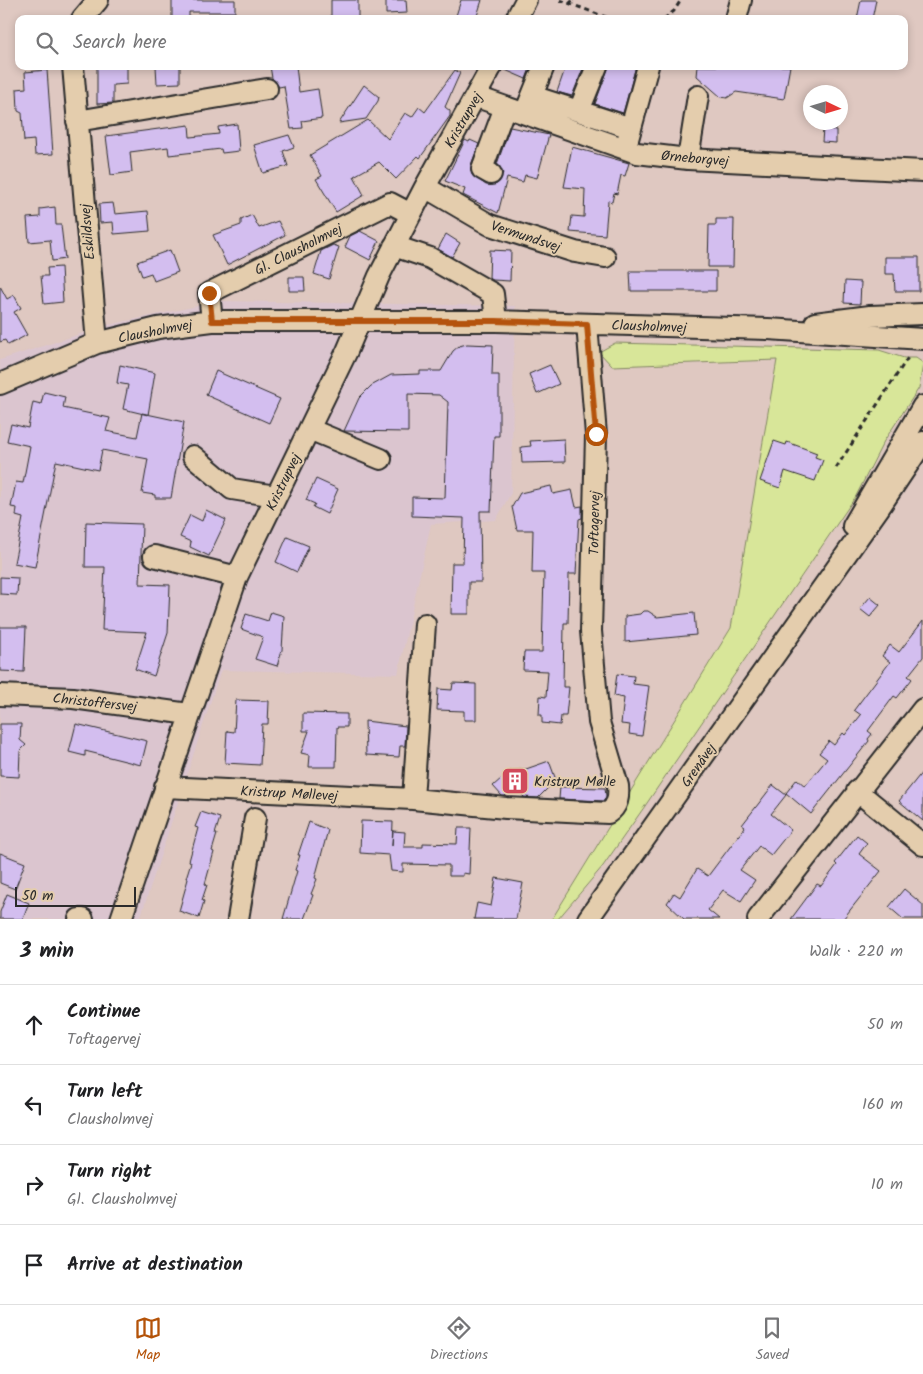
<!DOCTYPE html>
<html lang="en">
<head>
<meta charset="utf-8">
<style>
  :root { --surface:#fff; --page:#f6f6f6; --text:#202124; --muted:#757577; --line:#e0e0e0; --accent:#b45309 }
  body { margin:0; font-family:Kalam,sans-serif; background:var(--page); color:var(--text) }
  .compass { position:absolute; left:803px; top:85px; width:45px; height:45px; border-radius:50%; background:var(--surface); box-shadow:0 2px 8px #0003; rotate:94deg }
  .scale { position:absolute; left:15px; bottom:12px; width:121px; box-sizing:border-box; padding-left:5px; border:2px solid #2b2b2b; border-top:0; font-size:14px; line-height:18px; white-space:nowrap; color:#2b2b2b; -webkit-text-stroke:4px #e4cdad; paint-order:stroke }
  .stop { position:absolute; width:15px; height:15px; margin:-11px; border:4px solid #b45309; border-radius:50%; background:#fff }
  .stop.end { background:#b45309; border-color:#fff; box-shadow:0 1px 5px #0008 }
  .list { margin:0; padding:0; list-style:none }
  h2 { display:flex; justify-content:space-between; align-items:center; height:65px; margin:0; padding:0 20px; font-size:21px }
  h2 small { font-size:16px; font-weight:400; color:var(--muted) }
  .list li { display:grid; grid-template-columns:32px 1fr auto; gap:15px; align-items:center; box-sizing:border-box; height:80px; padding:0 20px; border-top:1px solid var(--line) }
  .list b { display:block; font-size:19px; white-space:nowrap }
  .list p { margin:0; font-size:16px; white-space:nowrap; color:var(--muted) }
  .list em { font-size:16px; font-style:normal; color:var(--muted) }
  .icon { flex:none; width:28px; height:28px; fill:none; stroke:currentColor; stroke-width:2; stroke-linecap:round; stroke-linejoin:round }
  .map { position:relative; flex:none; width:923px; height:919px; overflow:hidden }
  .search { position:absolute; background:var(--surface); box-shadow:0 2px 8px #0003; left:15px; right:15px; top:15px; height:55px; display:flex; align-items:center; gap:12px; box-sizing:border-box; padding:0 18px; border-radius:10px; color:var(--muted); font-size:19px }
  .sheet { height:385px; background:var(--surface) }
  nav { display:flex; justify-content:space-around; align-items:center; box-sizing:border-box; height:70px; border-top:1px solid var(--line); background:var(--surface); font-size:14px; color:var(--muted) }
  nav a { display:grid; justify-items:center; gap:2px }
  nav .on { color:var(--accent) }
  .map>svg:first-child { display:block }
  .built { fill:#dbc5cf }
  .green { fill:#d8e699; stroke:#828862 }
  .building { fill:#d3beef; stroke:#2b2b2b }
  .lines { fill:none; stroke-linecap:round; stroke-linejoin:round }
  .minor-casing { stroke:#2b2b2b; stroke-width:24 }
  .path { stroke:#2b2b2b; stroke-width:3; stroke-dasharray:5 4; stroke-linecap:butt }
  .minor { stroke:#e4cdad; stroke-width:20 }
  .route { stroke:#b45309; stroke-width:6 }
  .labels { text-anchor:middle; stroke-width:4; stroke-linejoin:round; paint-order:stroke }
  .street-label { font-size:14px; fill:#2b2b2b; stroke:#e4cdad }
  .poi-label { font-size:14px; fill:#2b2b2b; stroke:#e4cdad; text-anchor:start }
</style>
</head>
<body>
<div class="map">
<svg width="923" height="919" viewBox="0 0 923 919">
  <rect width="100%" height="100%" fill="#dfc8c1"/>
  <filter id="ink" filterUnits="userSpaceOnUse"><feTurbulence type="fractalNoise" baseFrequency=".02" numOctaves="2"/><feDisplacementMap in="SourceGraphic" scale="10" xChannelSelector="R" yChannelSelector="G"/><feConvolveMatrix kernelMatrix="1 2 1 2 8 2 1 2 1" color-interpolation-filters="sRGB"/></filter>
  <g filter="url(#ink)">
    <path class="built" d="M221 301 515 306 511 493 496 520 431 524 398 674 221 670 140 919H0V360L108 325Z"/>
    <path class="green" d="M615 343 879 350 904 358H916L923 363 919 388 884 441 856 496 645 806 603 866 558 919H552L731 628 777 360 612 366 599 352Z"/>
    <path class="building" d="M172 0H235V12H189V19H172Z
      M331 0H358V19H331Z
      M386 0H406L407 13 386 14Z
      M461 0H482L476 19H455Z
      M861 0H876L872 19H857Z
      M97 66H127V84L113 85V103L97 104Z
      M156 66H180V83L157 84Z
      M270 66H296L299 92 318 89 322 118 302 121 303 128 291 129 284 86 279 87 272 78Z
      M504 66H531L526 79 503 69Z
      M566 66H584L572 96 557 92Z
      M609 66H636L623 113 595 104Z
      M698 66H790L784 99 736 92 727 98 721 97 697 76Z
      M47 70 53 154 35 155 34 140 24 141 22 113 18 111 17 89 26 88 25 72Z
      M455 70 460 73 445 107 450 111V116L420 158 418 156 396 179 379 162 354 176 364 195 336 212 316 179 322 176 310 155 368 120 388 139 405 113 412 117 419 107 425 112Z
      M364 85 379 97 378 101 366 119 339 123Z
      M237 124 239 151 222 153 221 149 169 155 168 147 130 152 132 172 111 175 106 136 189 125 190 137 219 134 218 127Z
      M510 127 549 135 537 178 525 175 523 182 507 178 498 213 463 195 465 189 445 181 465 140 469 142 470 140 479 144 471 165 472 175 486 185 497 184 503 173 497 164Z
      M823 129 836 130V143L822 142Z
      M289 135 294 147 283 151 288 166 263 173 254 145Z
      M572 147 629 163 625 176 621 175 617 194 614 193 612 202 608 201 605 235 570 232 572 216 584 217 585 189 564 187Z
      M113 203 115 214 148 211 150 231 114 234 113 222 100 223 99 204Z
      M55 207 56 225H61L65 259 52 261 50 240 29 242 27 218 40 217V209Z
      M252 215 259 228 278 221 285 235 227 265 213 235 241 225V220Z
      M716 219H734L733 267H708L709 225H716Z
      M360 231 379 241 370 260 345 247 350 236Z
      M446 234 460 243 452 257 438 249Z
      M333 245 339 247 329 279 314 274 321 251Z
      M170 250 178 272 154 281 151 273 142 276 137 262Z
      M490 250 511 251 510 281 493 280 489 278Z
      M885 257H919V291H895L894 274H885Z
      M61 267 63 302 44 304 41 276H48L47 268Z
      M630 271H716V291H631Z
      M289 277H304L305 291H289Z
      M845 281 861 282 860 304 844 303Z
      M0 286 7 299 14 295 21 308 14 312 27 335 8 345 5 340 0 342Z
      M467 344 493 345 492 375H499V436H494L491 511H480L481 582H469V614H451L452 563H463L464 518 412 516V497L445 498 448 402 439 395 408 394V432L344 431 359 398 371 386 391 375 420 374V371H441L453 351 459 346Z
      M120 365 155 373 148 415 123 409 128 385 117 383Z
      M550 365 559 384 537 394 529 374Z
      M216 371 280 399 269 423 206 395Z
      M44 392 65 397 63 408 110 418 106 431 137 437 142 413 184 422 171 498H155V495L142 493 148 459 102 450 98 470 56 461 35 567 14 563 23 518 16 516 17 508 11 507 16 482 23 483 30 446 7 441 11 424 28 428 33 402 41 404Z
      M564 439 565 462 522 463 521 447 531 446 530 441Z
      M774 441 786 445 787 442 817 453 815 457 823 460 815 481 785 471 780 488 760 481Z
      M316 479 338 489 327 514 313 507 315 504 306 500Z
      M551 486 553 494 572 490 576 507 582 506V518L579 519 576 574H569L568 623H564L563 687H569L566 716H561L560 725 542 723V715H539L540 696 546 697 548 671 523 670 524 652H542L544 573H532L533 530H517L512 507 520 493Z
      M206 510 226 520 209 556 190 547 191 542 180 537 190 515 202 521Z
      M86 522 142 524 140 584 170 585 168 633 154 676 135 669 147 632 102 630 105 567H85Z
      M287 537 309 546 297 572 276 562Z
      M0 577 18 578 17 595 0 594Z
      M870 597 880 605 870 617 860 609Z
      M643 611H648L657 617 694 613 696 635 625 642V616L640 614Z
      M271 612 284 616 282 650 277 666 255 659 263 637 241 629 246 614 268 621Z
      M923 621V657L908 676 912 679 897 698 894 696 868 731 872 734 868 739 869 741 811 814 786 793 797 779 805 786 827 759 819 753 829 741 834 745 843 733 845 735 861 715 854 710 890 662 882 656 890 645 899 652Z
      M0 627H26L24 672 0 671Z
      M617 674 634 676 633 684 649 686 642 736 629 734 630 725 621 724 624 698 614 696Z
      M453 683 476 684V720H464V711L437 710 438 689 452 690Z
      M236 700 269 701 268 724H262L260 765 225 763 227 731 234 732Z
      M303 713 347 714V727H337L336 767H309L310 755 301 753 309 731H303Z
      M365 721 406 726 405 746H400L399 757 366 755Z
      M0 724H21L20 740 26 745 20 751 19 777 0 776Z
      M76 724 147 741 141 765 85 751V756L69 752Z
      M549 761 556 780 538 798 524 797 515 788 505 796H502L493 786 511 770 526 769Z
      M923 771V821L899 801Z
      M773 785 786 795 771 814 791 830 771 855 759 846 740 870 755 880 741 901 723 890 708 910 719 919H684L667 903 674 893 680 897 697 869 708 876 745 827 742 825Z
      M560 787 605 788 606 796 604 801 559 799Z
      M201 812 220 818 215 834H217L212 851 214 852 205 884 207 885 202 900 204 901 199 918 179 911 188 879 186 878 191 862 189 861 198 828 195 827Z
      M361 821 393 822 392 846 393 831 405 832 404 847H423V843L457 844 458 828H471L469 874 463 873V876H449V865L403 864V872L391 871 389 855 360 853Z
      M309 822 328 830 315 878 317 879 311 894 313 895 304 919H283L297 871 295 870 300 855H298Z
      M857 835 867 843 859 854 881 871 843 919H791L817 884 821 886 837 865 835 863Z
      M0 853 25 863 15 889 0 883Z
      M496 878 523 883 516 919H474L477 903 491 906Z
      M904 889 923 905V919H903L889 907Z
      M7 894 29 903 23 919H0V912Z"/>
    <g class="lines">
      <g class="minor-casing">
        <path id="minor" d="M82 19 98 0
          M516 19 526 0
          M736 19 741 0
          M73 66 97 343
          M532 96 631 128
          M477 97 637 153 688 159 923 171
          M527 108 544 66
          M579 111 597 66
          M77 121 267 89
          M628 139 648 66
          M688 159 698 96
          M491 174 482 169 505 107
          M425 187 490 225 575 252 605 257
          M394 246 430 258 493 294 496 321
          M212 321 209 293 390 203 411 214
          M815 323 870 316 923 314
          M0 384 97 343 158 328 212 321H496L768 329 923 339
          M309 429 381 459
          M193 456 232 489 276 496
          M853 526 923 406
          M154 556 237 577
          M0 695 73 698 189 714
          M165 787 413 799 506 808 608 813C618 806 619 797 618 786L599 722 591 631 596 435 587 324
          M857 791 923 845
          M413 799 425 624
          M79 919H83
          M121 919 237 577 347 351 379 276 425 187 492 66
          M238 919 255 818
          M588 919 879 508 923 442
          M758 919 923 709"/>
      </g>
      <path class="path" d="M560 0 611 19
        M569 4 573 0
        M664 19 674 11 681 0
        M836 468 909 356"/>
      <use href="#minor" class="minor"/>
    </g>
  </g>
  <g class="lines" filter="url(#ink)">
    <path class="route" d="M209 293 212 321H496L587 324 596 434"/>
  </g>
  <defs>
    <g id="building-square" transform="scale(1.4375)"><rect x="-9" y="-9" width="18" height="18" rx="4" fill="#d1495b" stroke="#e4cdad"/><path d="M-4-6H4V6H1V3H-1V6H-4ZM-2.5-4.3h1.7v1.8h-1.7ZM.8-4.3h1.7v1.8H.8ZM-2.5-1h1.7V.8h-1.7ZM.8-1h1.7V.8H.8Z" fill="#fff"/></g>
  </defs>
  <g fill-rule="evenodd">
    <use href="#building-square" x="515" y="781"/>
  </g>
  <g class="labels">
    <g class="street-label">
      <text transform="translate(463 120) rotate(-60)" y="5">Kristrupvej</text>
      <text transform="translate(695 158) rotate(5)" y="5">Ørneborgvej</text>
      <text transform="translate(87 232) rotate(-95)" y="5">Eskildsvej</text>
      <text transform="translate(526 236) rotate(18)" y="5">Vermundsvej</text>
      <text transform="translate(298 249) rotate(-27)" y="5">Gl. Clausholmvej</text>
      <text transform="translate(649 326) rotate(2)" y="5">Clausholmvej</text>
      <text transform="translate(155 331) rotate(-11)" y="5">Clausholmvej</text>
      <text transform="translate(283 482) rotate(-64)" y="5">Kristrupvej</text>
      <text transform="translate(594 523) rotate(-89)" y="5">Toftagervej</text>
      <text transform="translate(95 702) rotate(6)" y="5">Christoffersvej</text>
      <text transform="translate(698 765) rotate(-55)" y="5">Grenåvej</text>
      <text transform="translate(289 793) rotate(3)" y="5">Kristrup Møllevej</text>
    </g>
    <g class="poi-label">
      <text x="534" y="786">Kristrup Mølle</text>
    </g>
  </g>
</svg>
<svg class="compass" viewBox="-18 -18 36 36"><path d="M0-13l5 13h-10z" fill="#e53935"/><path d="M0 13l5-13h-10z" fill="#757577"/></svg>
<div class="scale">50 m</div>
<div class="stop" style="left:596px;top:434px"></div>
<div class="stop end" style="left:209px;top:293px"></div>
<div class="search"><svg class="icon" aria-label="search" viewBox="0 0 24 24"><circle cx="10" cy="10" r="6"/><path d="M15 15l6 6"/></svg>Search here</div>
</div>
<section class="sheet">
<h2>3 min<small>Walk · 220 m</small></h2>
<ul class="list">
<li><svg class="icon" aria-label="ahead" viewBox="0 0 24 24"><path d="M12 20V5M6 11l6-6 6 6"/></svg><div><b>Continue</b><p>Toftagervej</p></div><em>50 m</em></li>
<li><svg class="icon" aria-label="left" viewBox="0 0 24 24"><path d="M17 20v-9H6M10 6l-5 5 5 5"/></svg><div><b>Turn left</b><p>Clausholmvej</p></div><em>160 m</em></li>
<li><svg class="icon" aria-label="right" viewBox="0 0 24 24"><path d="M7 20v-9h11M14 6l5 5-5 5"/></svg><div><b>Turn right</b><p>Gl. Clausholmvej</p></div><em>10 m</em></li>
<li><svg class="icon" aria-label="arrive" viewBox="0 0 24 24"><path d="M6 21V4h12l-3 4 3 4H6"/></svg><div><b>Arrive at destination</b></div></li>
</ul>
</section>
<nav>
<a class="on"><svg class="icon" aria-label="map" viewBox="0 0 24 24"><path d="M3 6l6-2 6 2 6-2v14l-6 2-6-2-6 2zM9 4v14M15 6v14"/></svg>Map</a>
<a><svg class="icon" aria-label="directions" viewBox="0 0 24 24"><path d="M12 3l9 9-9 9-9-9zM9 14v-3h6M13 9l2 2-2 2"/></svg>Directions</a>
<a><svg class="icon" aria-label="saved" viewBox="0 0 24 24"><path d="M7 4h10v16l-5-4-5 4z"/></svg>Saved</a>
</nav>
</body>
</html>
